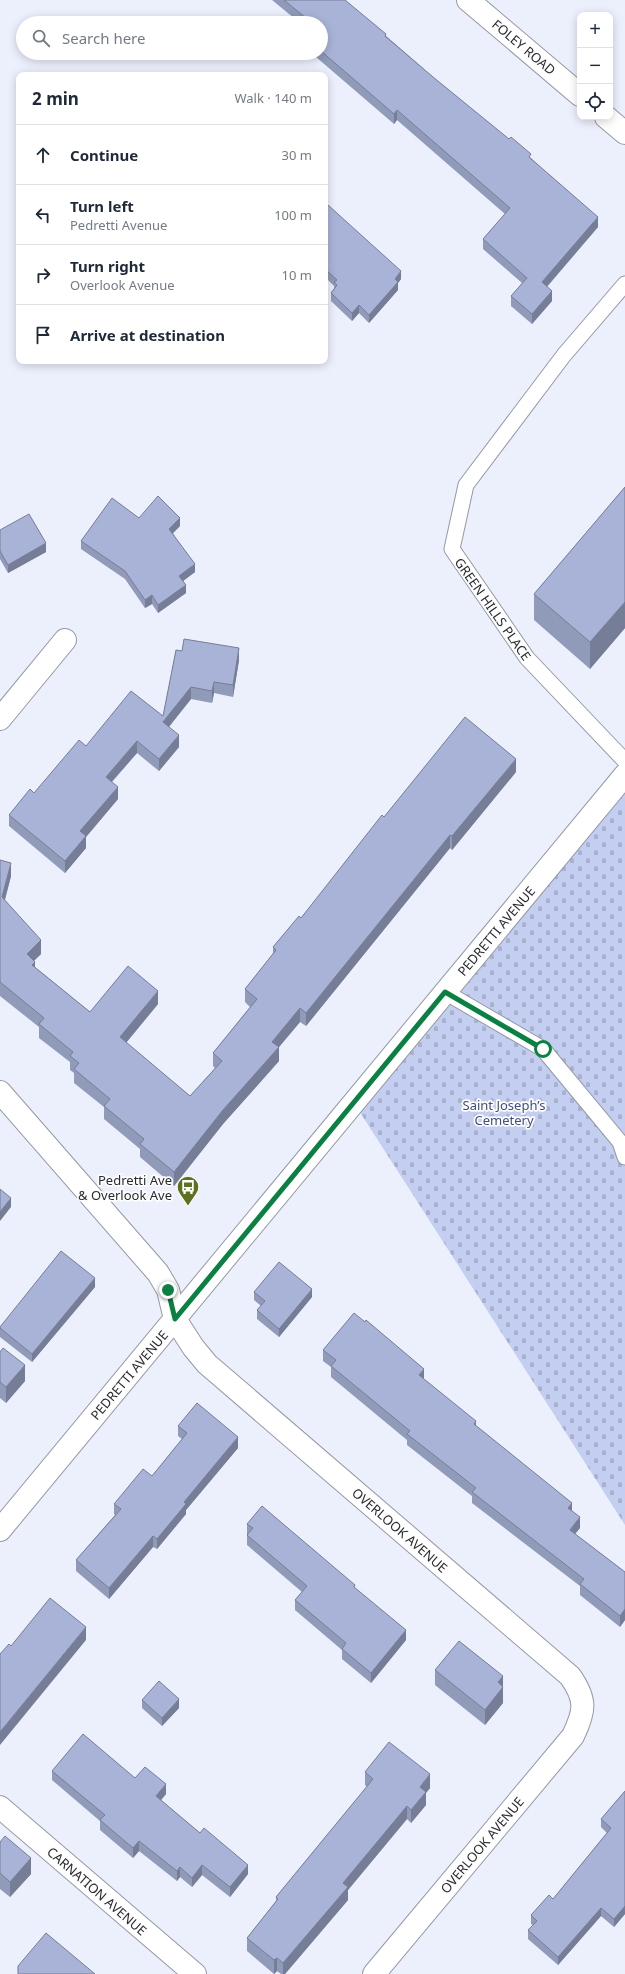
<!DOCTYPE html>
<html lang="en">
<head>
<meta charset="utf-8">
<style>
  :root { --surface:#fff; --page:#f2f2f3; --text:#1f2937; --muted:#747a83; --line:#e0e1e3 }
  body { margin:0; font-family:"Noto Sans",sans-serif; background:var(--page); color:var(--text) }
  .controls { position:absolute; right:12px; top:12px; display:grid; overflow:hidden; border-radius:8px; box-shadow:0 2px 10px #0003 }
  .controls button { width:36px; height:36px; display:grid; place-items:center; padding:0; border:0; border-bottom:1px solid var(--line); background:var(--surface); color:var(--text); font:20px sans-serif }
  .stop { position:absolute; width:12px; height:12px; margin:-9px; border:3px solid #0b8043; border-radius:50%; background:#fff }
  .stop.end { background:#0b8043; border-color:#fff; box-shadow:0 1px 4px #0008 }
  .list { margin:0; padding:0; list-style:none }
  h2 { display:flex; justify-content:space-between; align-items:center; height:52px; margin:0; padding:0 16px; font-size:17px }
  h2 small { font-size:13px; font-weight:400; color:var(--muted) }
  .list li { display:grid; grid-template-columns:26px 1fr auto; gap:12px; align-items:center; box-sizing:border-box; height:60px; padding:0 16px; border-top:1px solid var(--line) }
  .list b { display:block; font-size:15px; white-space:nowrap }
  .list p { margin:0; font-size:13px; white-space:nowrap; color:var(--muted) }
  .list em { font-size:13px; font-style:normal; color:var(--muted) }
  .icon { flex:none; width:22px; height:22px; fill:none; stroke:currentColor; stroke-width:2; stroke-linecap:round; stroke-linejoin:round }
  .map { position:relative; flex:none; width:625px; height:1974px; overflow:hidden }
  .search { position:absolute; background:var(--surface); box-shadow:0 2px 10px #0003; left:16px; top:16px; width:312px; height:44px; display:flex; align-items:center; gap:10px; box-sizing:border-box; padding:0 14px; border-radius:22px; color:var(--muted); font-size:15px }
  .panel { position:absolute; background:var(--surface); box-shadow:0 2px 10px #0003; left:16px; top:72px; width:312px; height:292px; border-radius:8px }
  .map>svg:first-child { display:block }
  .cemetery { fill:url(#cemetery-stones) }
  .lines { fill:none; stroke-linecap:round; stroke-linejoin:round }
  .lane-casing { stroke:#9599a4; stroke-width:17 }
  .street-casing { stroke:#9599a4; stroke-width:24 }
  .secondary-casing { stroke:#9599a4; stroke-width:24 }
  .lane { stroke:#fff; stroke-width:15 }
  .street { stroke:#fff; stroke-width:22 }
  .secondary { stroke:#fff; stroke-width:22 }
  .wall { fill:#909ab9 }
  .shaded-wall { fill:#767d96 }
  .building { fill:#a8b3d7; stroke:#767d96 }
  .route { stroke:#0b8043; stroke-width:5 }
  .labels { text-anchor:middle; stroke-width:3.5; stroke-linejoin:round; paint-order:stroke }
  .street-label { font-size:13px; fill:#292b2f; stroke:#fdfdfd }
  .park-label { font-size:13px; fill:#424d7f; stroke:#fdfdfd }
  .poi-label { font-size:13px; fill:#292b2f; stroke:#fdfdfd; text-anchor:end }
</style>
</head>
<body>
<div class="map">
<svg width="625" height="1974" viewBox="0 0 625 1974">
  <defs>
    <pattern id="cemetery-stones" width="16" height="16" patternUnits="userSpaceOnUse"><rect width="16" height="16" fill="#c3cef1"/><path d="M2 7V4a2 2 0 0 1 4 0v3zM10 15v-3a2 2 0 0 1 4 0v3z" fill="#a8b1cf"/></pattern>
  </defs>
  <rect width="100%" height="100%" fill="#eceffc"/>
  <path class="cemetery" d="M625 775V1525L354 1103Z"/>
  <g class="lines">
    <g class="lane-casing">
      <path id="lane" d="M625 284 564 355 466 485 452 549 527 658 625 761
        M445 992 543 1049 620 1142 625 1157"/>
    </g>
    <g class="street-casing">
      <path id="street" d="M468 0 580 95
        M606 117 625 133
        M0 719 65 640
        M0 1092 158 1273 168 1290 175 1319 193 1347 207 1364 570 1676C587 1700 585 1711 573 1736L374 1974
        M0 1807 195 1974"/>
    </g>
    <g class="secondary-casing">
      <path id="secondary" d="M0 1530 625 775"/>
    </g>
    <use href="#lane" class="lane"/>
    <use href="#street" class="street"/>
    <use href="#secondary" class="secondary"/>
  </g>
  <path class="wall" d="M272 0H345L433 77 531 158 598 227 547 287 552 301 532 324 511 306V296L522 283 483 249V239L505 214 397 120 394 124 316 57V53H321L322 41 321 23H300Z
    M325 209 401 279 398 283V290L369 323 359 313 352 321 331 301V293L334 289V286L325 277Z
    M625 487V628L590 669 534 620V594Z
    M139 518 180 526 173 533 195 572 183 581 186 593 158 613 152 604 145 608 125 579 81 549V541Z
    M0 530 46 552 8 573 0 559Z
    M176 650 239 660 233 697 214 693 212 703 191 699 169 727 179 747 159 771 137 753 112 782 118 799 86 837V848L65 873 9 826V815L34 793 86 746 163 716Z
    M516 772 452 850 450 848 306 1026 300 1022 279 1047V1061L223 1124 174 1186 140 1157V1149L104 1119V1107L74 1083V1073L70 1070V1062L39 1038V1027L0 996V860L11 876 5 900 41 954 34 961 35 967 90 1012 158 1004 126 1043 190 1096 215 1068 213 1066V1053L250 1007 245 1002V989L273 954V947L301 918 384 817Z
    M95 1287 32 1362 0 1337V1327Z
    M254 1292 312 1297 279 1337 257 1319V1310L261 1306 254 1300Z
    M323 1350 424 1379 476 1427 572 1511 580 1528 575 1534 625 1572V1620L620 1627 580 1595V1586L472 1503V1496L407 1445V1440L331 1377V1367L323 1361Z
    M0 1352 25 1381 6 1403 0 1398Z
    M178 1426 238 1448 186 1510V1514L157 1549 153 1547 109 1599 76 1571V1560L115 1515 114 1514V1504L152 1476 182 1439 178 1436Z
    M247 1524 355 1588 406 1640 371 1683 342 1659V1650L295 1610V1600L302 1592 247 1545V1535L248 1534H247Z
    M435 1670 503 1703 485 1725 435 1685Z
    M142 1700 179 1708 162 1726 142 1708Z
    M52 1771 135 1778 166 1794 161 1800 248 1874 230 1897 202 1875 192 1887 180 1877 177 1881 139 1851 133 1858 100 1830V1821L52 1780Z
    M365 1772 430 1788 426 1793V1805L411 1823 407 1819 348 1890V1900L285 1974H281L277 1971 274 1974 247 1951V1938L276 1901V1897L367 1787 365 1785Z
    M625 1791V1914L614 1927 601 1916 558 1965 528 1939V1930L533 1925 531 1924V1915L553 1899 607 1833 601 1827V1819Z
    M0 1842 31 1874 10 1897 0 1889Z"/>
  <path class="shaded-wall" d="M397 110V120L394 124V114Z
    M598 217V227L542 292V282Z
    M401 271V279L398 283V290L369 323V315L395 279Z
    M552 291V301L532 324V314Z
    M359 305V313L352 321V313Z
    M180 518V526L169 537V529Z
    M46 543V552L8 573V565Z
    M195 564V572L179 584V576Z
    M186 585V593L158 613V605Z
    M152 595V604L145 608V600Z
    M625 602V628L590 669V642Z
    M239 648V660L233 697V685Z
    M214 682V693L212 703V691Z
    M191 687V699L163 734V722Z
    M179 735V747L159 771V759Z
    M137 741V753L106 788V777Z
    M516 759V772L452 850V836Z
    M118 787V799L86 837V848L65 873V861L80 831Z
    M450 835V848L306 1026V1013Z
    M11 863V876L2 910V897Z
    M41 940V954L27 967V954Z
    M35 962V975L32 965Z
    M158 991V1004L120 1050V1037Z
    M300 1008V1022L279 1047V1061L223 1124 174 1186V1172L272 1042Z
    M11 1198V1207L0 1221V1212Z
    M95 1278V1287L32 1362V1354Z
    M312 1289V1297L279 1337V1329Z
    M25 1365V1381L6 1403V1387Z
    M424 1369V1380L419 1375Z
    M476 1421V1432L474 1424Z
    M238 1437V1448L186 1510V1514L157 1549V1539L184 1502Z
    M572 1503V1514L568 1508Z
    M580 1517V1528L570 1540V1530Z
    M153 1536V1547L109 1599V1588Z
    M625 1609V1620L620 1627V1616Z
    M86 1627V1640L0 1745V1732Z
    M406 1630V1640L371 1683V1673Z
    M503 1676V1703L485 1725V1710L498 1682Z
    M179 1699V1708L162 1726V1718Z
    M430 1774V1788L426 1793V1805L411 1823V1810L420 1787Z
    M166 1784V1794L156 1806V1796Z
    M407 1806V1819L348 1890V1900L285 1974H283V1963L343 1883Z
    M139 1841V1851L133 1858V1848Z
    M31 1858V1874L10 1897V1882Z
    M202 1865V1875L192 1887V1878Z
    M248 1865V1874L230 1897V1887Z
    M180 1867V1877L177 1881V1871Z
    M625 1906V1914L614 1927V1919Z
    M601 1908V1916L558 1965V1957Z
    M277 1958V1971L274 1974V1960Z"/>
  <path class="building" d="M284 0H345L386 34 385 36 433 77 509 139 511 137 531 154 529 157 598 217 542 282 552 291 532 314 511 296 527 278 483 239 510 208 397 110 394 114 321 51V41L327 35 321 30V23H312Z
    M328 205 401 271 395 279 398 282 369 315 359 305 352 313 331 293 337 285 334 282 337 280 325 269V209Z
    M625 487V602L590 642 534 594Z
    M158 496 180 518 169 529 195 564 179 576 186 585 158 605 152 595 145 600 125 571 81 541 112 498 139 518Z
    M29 514 46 543 8 565 0 551V530Z
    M184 639 239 648 233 685 214 682 212 691 191 687 163 722 179 735 159 759 137 741 106 777 118 787 80 831 86 836 65 861 9 815 30 789 34 793 79 740 86 746 131 691 163 716 176 650 182 651Z
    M465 717 516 759 452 836 450 835 306 1013 300 1008 272 1042 279 1047 223 1110 174 1172 140 1144 144 1139 104 1106 110 1099 74 1069 79 1063 70 1056 73 1052 39 1024 44 1018 0 982V860L11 863 2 897 41 940 27 954 35 962 32 965 90 1012 128 966 158 991 120 1037 190 1096 222 1061 213 1053 257 999 245 989 276 950 273 947 299 916 301 918 382 815 384 817Z
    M0 1189 11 1198 0 1212Z
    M61 1251 95 1278 32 1354 0 1328V1327Z
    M279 1262 312 1289 279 1329 257 1310 265 1301 254 1292Z
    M354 1313 365 1322 366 1320 424 1369 419 1375 476 1421 474 1424 572 1503 568 1508 580 1517 570 1530 625 1572V1609L620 1616 580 1584 584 1579 472 1492 476 1488 407 1434 410 1431 331 1366 336 1360 323 1350Z
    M3 1348 25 1365 6 1387 0 1382V1352Z
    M197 1403 238 1437 184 1502 186 1504 157 1539 153 1536 109 1588 76 1560 121 1509 114 1504 143 1469 152 1476 187 1433 178 1426Z
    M262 1506 355 1585 354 1587 406 1630 371 1673 342 1649 346 1643 295 1600 307 1586 247 1535 253 1528 247 1524Z
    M50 1598 86 1627 0 1732V1654L9 1644 11 1646Z
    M459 1641 503 1676 498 1682 503 1687 485 1710 435 1670Z
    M159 1681 179 1699 162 1718 142 1700Z
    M83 1734 135 1778 145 1767 166 1784 156 1796 200 1833 204 1828 248 1865 230 1887 202 1865 192 1878 180 1867 177 1871 139 1841 133 1848 100 1820 105 1815 52 1771Z
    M389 1742 430 1774 420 1787 426 1792 411 1810 407 1806 343 1883 348 1887 283 1963 277 1958 274 1960 247 1938 278 1899 276 1897 373 1779 365 1772Z
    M625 1791V1906L614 1919 601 1908 558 1957 528 1930 537 1921 531 1915 549 1895 553 1899 611 1828 601 1819Z
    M5 1836 31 1858 10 1882 0 1873V1842Z
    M46 1933 95 1974H18V1966Z"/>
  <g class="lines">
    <path class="route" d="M168 1290 175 1319 445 992 543 1049"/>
  </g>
  <defs>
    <g id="bus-pin" transform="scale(1.15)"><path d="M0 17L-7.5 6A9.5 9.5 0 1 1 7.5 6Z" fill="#5d7121" stroke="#fdfdfd"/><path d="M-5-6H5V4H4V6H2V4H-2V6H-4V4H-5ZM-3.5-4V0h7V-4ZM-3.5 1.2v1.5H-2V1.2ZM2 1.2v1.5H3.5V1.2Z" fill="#fff"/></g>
  </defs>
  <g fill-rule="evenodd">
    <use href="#bus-pin" x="188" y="1187"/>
  </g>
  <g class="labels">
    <g class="street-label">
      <text transform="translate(524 47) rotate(40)" y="5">FOLEY ROAD</text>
      <text transform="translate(493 609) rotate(55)" y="5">GREEN HILLS PLACE</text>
      <text transform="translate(496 931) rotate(-50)" y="5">PEDRETTI AVENUE</text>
      <text transform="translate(129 1375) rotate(-50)" y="5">PEDRETTI AVENUE</text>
      <text transform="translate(400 1530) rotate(41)" y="5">OVERLOOK AVENUE</text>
      <text transform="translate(482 1845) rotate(-50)" y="5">OVERLOOK AVENUE</text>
      <text transform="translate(97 1891) rotate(41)" y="5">CARNATION AVENUE</text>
    </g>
    <g class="park-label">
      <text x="504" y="1110">Saint Joseph’s<tspan x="504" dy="15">Cemetery</tspan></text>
    </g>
    <g class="poi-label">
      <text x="172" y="1185">Pedretti Ave<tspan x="172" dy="15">&amp; Overlook Ave</tspan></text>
    </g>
  </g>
</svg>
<div class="controls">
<button>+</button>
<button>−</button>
<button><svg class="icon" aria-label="locate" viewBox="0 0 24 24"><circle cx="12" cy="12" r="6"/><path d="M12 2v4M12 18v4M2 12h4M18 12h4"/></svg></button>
</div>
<div class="stop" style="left:543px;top:1049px"></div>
<div class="stop end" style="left:168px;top:1290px"></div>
<div class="search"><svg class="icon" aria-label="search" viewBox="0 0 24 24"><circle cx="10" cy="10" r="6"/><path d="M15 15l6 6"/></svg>Search here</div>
<section class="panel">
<h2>2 min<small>Walk · 140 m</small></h2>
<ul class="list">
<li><svg class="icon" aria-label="ahead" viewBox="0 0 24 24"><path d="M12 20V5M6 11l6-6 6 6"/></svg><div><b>Continue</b></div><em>30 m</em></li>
<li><svg class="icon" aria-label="left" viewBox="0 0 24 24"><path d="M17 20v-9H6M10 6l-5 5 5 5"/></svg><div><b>Turn left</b><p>Pedretti Avenue</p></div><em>100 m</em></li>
<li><svg class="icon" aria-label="right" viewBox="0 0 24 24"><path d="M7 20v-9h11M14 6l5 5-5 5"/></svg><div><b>Turn right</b><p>Overlook Avenue</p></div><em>10 m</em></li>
<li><svg class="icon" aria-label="arrive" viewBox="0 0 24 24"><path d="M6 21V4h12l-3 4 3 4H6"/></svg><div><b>Arrive at destination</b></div></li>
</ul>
</section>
</div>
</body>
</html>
